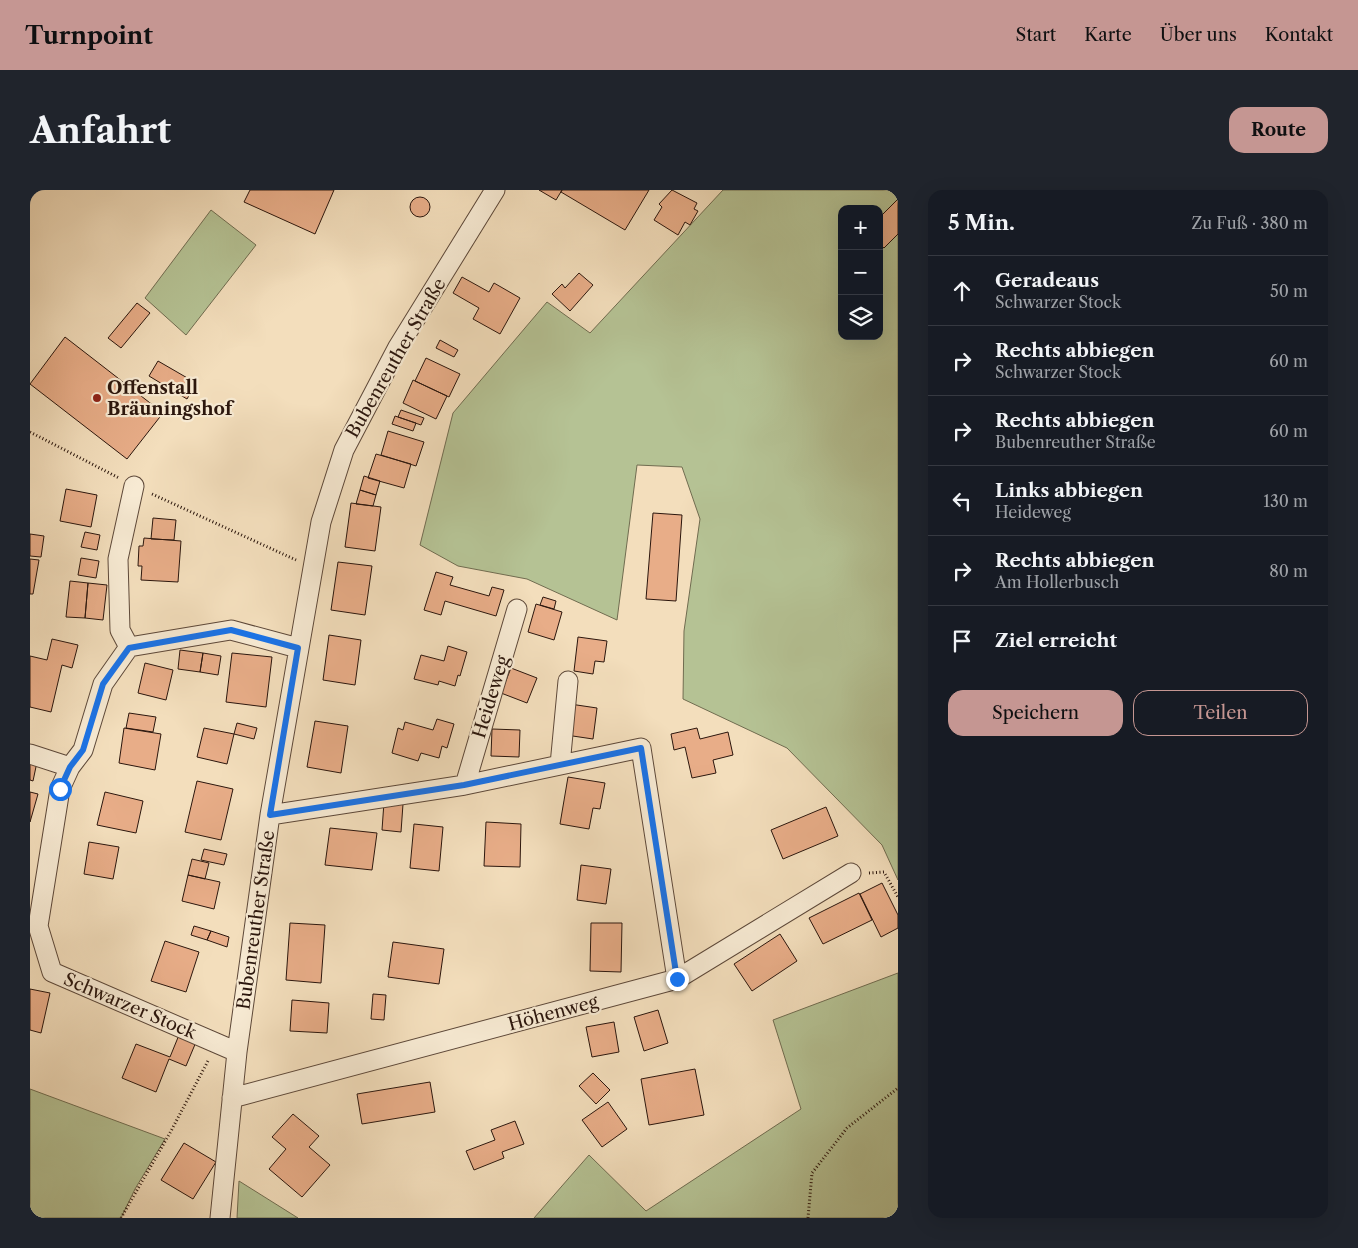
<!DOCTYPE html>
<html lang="de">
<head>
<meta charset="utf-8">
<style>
  :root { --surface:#171b24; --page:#20242c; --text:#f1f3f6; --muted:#9ea1a6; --line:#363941; --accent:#c59692 }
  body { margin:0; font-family:"Libre Caslon Text",serif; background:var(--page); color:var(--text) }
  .controls { position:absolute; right:15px; top:15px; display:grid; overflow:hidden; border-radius:10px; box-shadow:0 5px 20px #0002 }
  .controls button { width:45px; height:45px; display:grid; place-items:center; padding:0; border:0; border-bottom:1px solid var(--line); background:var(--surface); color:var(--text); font:25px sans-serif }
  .stop { position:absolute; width:15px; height:15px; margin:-11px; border:4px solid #1a73e8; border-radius:50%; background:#fff }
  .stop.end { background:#1a73e8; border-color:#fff; box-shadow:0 1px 5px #0008 }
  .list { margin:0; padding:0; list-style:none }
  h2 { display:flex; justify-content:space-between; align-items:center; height:65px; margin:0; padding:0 20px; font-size:21px }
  h2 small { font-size:16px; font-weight:400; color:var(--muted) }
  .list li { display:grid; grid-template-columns:32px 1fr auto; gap:15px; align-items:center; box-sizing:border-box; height:70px; padding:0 20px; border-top:1px solid var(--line) }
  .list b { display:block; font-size:19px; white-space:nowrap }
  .list p { margin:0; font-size:16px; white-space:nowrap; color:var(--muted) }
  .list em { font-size:16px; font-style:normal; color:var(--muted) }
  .actions { display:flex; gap:10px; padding:15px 20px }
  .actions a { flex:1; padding:11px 0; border:1px solid var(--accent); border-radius:15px; text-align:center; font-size:18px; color:var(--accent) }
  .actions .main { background:var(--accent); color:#111 }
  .icon { flex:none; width:28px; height:28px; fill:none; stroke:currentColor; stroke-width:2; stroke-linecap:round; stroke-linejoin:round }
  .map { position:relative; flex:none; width:868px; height:1028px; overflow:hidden; border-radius:15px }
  header { display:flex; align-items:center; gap:30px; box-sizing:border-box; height:70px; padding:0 25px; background:var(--accent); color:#111 }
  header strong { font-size:24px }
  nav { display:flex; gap:28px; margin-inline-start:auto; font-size:18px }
  .intro { display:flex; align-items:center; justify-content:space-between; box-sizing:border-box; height:120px; padding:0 30px }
  h1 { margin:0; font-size:35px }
  .button { padding:12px 22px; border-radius:15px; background:var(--accent); color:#111; font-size:18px; font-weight:700 }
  main { display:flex; gap:30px; padding:0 30px }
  aside { flex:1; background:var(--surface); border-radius:15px; box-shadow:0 5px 20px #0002 }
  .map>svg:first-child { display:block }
  .green { fill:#b5c294; stroke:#706c50; fill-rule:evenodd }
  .building { fill:#e8ad88; stroke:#2b160d }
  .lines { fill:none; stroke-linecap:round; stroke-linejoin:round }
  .minor-casing { stroke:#5d4839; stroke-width:21 }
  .path { stroke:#2b160d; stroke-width:3; stroke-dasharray:1 2.5; stroke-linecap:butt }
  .minor { stroke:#f7ead3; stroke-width:19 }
  .route { stroke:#1a73e8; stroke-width:6 }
  .poi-dot { fill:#8f2418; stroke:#f7ead3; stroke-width:2 }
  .labels { text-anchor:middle; stroke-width:4.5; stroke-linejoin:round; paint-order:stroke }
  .street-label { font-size:18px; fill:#2b160d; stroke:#f7ead3 }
  .poi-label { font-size:18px; font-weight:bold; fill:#2b160d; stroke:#f7ead3; text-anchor:start }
</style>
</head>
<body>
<header>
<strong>Turnpoint</strong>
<nav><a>Start</a><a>Karte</a><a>Über uns</a><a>Kontakt</a></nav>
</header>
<div class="intro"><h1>Anfahrt</h1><a class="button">Route</a></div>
<main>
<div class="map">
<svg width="868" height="1028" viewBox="0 0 868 1028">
  <rect width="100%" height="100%" fill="#f3debc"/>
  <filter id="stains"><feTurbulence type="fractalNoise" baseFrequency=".004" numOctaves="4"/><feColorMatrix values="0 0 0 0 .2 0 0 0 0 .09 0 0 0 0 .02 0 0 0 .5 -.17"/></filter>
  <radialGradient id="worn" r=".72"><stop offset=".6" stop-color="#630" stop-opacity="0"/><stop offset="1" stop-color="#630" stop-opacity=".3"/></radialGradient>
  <path class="green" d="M693 0H868V690L852 655 757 558 653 509 654 441 670 329 652 277 607 275 587 430 497 389 428 376 390 355 423 223 517 112 560 143ZM812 19H849V146H812Z
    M181 20 226 55 156 145 115 108Z
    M868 783V1028H504L559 965 616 1021 771 919 743 830Z
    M0 899 135 949 105 999 91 1028H0Z
    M209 991 268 1028H207Z"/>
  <path class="building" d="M220 0H304L285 44 214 12Z
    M509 0H532L526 10Z
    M532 0H619L595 40 531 2Z
    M642 0 667 13 664 19 668 21 660 35 655 32 648 45 624 30 632 17 629 14Z
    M380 17a10 10 0 1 1 20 0a10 10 0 1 1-20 0Z
    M868 9V44L854 58 849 54V28Z
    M549 83 563 95 540 121 522 104 532 94 535 98Z
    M432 87 459 102 464 93 490 108 470 144 443 129 449 118 423 103Z
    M107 113 120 123 91 158 78 148Z
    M35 147 133 223 97 269 0 194Z
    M410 150 428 160 424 167 406 158Z
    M396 168 430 184 419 207 385 191Z
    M128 171 166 193 157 209 119 186Z
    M383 190 417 206 406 229 373 213Z
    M371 220 394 228 391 235 368 227Z
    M365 226 386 233 383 241 362 234Z
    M358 241 394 252 386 276 351 265Z
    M346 264 381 274 374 298 338 288Z
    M334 286 350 291 346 305 330 300Z
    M36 299 67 305 61 337 30 331Z
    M330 300 346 305 343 316 326 314Z
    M321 313 351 317 345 361 315 357Z
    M623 323 652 325 646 411 616 409Z
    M123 328 146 330 144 350 121 349Z
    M55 342 70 345 67 360 51 357Z
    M0 344 14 346 11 367 0 366Z
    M114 348 151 351 148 392 111 390 112 376H108L109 356H113Z
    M51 368 69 371 66 388 48 385Z
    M0 369 9 370 3 404H0Z
    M308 372 342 376 335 425 301 420Z
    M406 382 423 387 420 395 459 406 462 397 474 400 466 426 415 411 411 425 394 420Z
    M40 391 58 393 55 428 36 427Z
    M58 393 77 395 73 430 55 428Z
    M513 407 526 411 524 419 510 415Z
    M506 414 532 422 524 450 498 442Z
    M299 445 331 450 325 495 293 490Z
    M548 447 577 451 574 472 565 471 563 484 544 481Z
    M22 449 48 455 42 478 32 475 21 522 0 517V466L17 470Z
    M418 456 437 462 430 486 428 485 425 496 409 491 408 495 384 489 391 465 414 471Z
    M150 460 173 463 170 482 148 479Z
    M173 463 191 466 188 485 170 482Z
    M202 463 242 467 236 517 196 512Z
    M115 473 143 480 136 510 108 503Z
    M481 478 507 488 497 513 471 503Z
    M540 514 567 518 563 549 536 545Z
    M99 523 126 527 123 542 96 538Z
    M407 529 424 534 417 558 412 556 409 568 391 563 388 571 362 563 368 538 373 540 375 532 403 540Z
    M285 531 318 536 311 583 277 577Z
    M207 533 227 538 224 549 204 544Z
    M94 538 131 544 125 580 89 573Z
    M174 538 204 544 197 574 167 567Z
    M667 538 670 549 698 542 703 565 683 570 686 583 662 588 655 557 644 560 641 544Z
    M462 539 490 540 489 567 461 566Z
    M0 570 7 572 3 591 0 590Z
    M538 587 575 593 570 619 563 618 559 639 530 634Z
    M167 591 203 599 191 650 155 642Z
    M0 602 8 604 0 632Z
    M75 602 113 611 106 643 67 635Z
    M354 612 373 614 371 642 352 640Z
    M796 617 808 646 753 669 741 640Z
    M456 632 491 634 490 677 454 676Z
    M384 634 413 637 409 681 380 678Z
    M300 638 347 643 342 680 295 675Z
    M59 652 89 657 83 689 54 684Z
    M174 659 197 664 194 675 171 670Z
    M162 669 179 673 175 689 158 685Z
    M551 675 581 679 576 714 547 710Z
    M158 685 190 692 184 719 152 711Z
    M852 693 868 725V738L851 747 830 704Z
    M829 703 842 730 793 754 779 728Z
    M260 733 295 735 291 793 256 790Z
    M561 733H592L591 782 560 781Z
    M164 736 181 741 177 750 161 745Z
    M181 741 199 747 197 757 177 750Z
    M750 744 767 771 722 801 704 774Z
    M135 751 169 762 156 802 121 791Z
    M363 752 414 759 409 794 358 787Z
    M0 799 20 803 11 843 0 840Z
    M343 804 356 805 354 830 341 829Z
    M262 810 299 813 297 843 260 841Z
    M628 820 638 853 614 861 604 827Z
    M584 832 589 862 562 867 556 837Z
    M149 845 166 852 156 876 139 869 126 902 92 888 106 854 140 867Z
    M665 879 674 925 619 935 611 889Z
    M563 883 580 900 566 914 549 896Z
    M400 892 405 922 332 934 327 904Z
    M578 912 597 939 572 957 552 930Z
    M263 924 289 946 279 957 300 975 272 1007 239 979 256 959 242 947Z
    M485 931 494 954 472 962 474 968 444 980 436 961 465 950 461 940Z
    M154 953 186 972 163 1009 131 990Z"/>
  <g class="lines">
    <g class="minor-casing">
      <path id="minor" d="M99 457 90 440 88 369 104 296
        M0 564 40 577
        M530 575 538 491
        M435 595 487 419
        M240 625 435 595 611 558 647 789
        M207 862 22 782 8 736 30 599 40 577 53 560 73 494 99 457 201 440 268 458
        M202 908 647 789 821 683
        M190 1028 207 862 240 625 291 332 314 260 368 157 465 0"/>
    </g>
    <path class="path" d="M0 242 89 288
      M122 304 266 370
      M839 683 854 682 868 707
      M91 1028 141 941 179 869
      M778 1028 782 983 817 938 868 898"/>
    <use href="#minor" class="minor"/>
  </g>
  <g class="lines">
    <path class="route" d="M30 599 40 577 53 560 73 494 99 458 201 440 268 458 240 625 434 595 611 558 647 789"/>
  </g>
  <circle class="poi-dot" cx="67" cy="208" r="5"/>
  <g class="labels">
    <g class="street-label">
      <text transform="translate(366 168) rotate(-60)" y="6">Bubenreuther Straße</text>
      <text transform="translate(461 507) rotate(-73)" y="6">Heideweg</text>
      <text transform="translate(226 730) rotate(-82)" y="6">Bubenreuther Straße</text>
      <text transform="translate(100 816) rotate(23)" y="6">Schwarzer Stock</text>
      <text transform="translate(523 823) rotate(-15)" y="6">Höhenweg</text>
    </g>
    <g class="poi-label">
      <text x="77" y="204">Offenstall<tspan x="77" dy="21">Bräuningshof</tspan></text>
    </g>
  </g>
  <rect width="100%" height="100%" filter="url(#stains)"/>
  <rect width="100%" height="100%" fill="url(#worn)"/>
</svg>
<div class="controls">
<button>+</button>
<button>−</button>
<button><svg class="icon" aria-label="layers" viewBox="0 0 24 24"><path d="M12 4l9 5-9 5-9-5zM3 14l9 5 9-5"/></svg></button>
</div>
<div class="stop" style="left:30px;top:599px"></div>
<div class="stop end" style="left:647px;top:789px"></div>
</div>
<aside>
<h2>5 Min.<small>Zu Fuß · 380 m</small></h2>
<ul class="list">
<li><svg class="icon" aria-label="ahead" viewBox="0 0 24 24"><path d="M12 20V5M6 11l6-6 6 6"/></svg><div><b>Geradeaus</b><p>Schwarzer Stock</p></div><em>50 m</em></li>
<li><svg class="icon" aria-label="right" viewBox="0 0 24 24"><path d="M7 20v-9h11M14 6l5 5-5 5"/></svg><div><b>Rechts abbiegen</b><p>Schwarzer Stock</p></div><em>60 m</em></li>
<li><svg class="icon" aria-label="right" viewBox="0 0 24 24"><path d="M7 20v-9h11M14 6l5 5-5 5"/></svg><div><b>Rechts abbiegen</b><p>Bubenreuther Straße</p></div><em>60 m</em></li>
<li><svg class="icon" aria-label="left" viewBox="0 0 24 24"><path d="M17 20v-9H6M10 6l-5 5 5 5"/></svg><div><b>Links abbiegen</b><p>Heideweg</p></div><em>130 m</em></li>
<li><svg class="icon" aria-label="right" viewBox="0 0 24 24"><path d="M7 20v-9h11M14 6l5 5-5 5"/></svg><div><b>Rechts abbiegen</b><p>Am Hollerbusch</p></div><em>80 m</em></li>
<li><svg class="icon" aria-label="arrive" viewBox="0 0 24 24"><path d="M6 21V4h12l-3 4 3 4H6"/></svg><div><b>Ziel erreicht</b></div></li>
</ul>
<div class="actions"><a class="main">Speichern</a><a>Teilen</a></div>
</aside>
</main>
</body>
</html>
